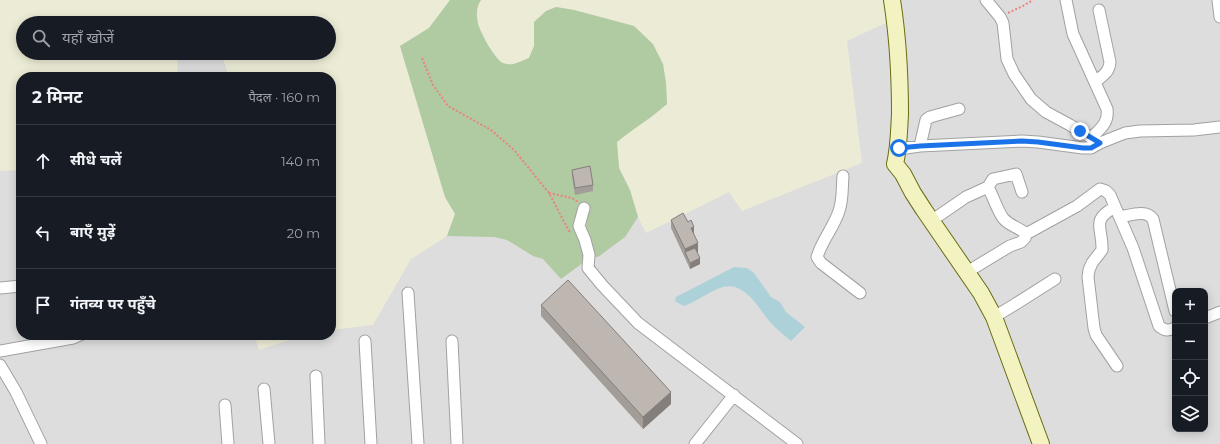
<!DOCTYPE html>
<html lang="hi">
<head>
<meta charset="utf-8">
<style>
  :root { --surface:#171b24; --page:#20242c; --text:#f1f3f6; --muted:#9ea1a6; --line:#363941 }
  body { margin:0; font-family:Montserrat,"Noto Sans Devanagari",sans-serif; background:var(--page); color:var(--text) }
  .controls { position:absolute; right:12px; bottom:12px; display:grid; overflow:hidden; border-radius:8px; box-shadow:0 2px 10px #0003 }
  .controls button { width:36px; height:36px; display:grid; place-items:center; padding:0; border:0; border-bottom:1px solid var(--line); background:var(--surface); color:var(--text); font:20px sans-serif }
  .stop { position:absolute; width:12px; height:12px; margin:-9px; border:3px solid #1a73e8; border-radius:50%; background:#fff }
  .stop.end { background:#1a73e8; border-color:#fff; box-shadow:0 1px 4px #0008 }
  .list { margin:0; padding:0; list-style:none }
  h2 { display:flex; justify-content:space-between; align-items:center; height:52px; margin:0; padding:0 16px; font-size:17px }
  h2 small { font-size:13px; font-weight:400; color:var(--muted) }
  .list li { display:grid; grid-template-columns:26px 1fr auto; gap:12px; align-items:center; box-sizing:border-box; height:72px; padding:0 16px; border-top:1px solid var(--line) }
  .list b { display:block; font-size:15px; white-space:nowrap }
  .list em { font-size:13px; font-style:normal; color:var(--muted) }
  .icon { flex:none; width:22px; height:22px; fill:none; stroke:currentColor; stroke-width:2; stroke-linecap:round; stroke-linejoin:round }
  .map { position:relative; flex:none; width:1220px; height:444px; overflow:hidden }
  .search { position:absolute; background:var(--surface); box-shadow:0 2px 10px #0003; left:16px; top:16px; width:320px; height:44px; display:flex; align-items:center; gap:10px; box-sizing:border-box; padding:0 14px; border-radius:22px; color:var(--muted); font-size:15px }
  .panel { position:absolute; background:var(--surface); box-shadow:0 2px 10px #0003; left:16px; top:72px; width:320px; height:268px; border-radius:16px }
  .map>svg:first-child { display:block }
  .residential { fill:#dedddd; fill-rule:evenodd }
  .farmland { fill:#ececd6; fill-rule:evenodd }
  .forest { fill:#b0caa1 }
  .water { fill:#add1d8 }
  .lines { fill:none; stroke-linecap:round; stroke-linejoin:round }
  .street-casing { stroke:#a1a1a1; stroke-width:13 }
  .secondary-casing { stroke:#696d11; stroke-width:18 }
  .path { stroke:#eb827e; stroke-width:2; stroke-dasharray:2 2; stroke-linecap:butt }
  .street { stroke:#fff; stroke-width:11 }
  .secondary { stroke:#f3f3c2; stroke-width:16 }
  .wall { fill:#a39d98 }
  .shaded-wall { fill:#847f7c }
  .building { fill:#bdb6b1; stroke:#847f7c }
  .route { stroke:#1a73e8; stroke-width:5 }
</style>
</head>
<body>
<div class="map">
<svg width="1220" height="444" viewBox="0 0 1220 444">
  <rect width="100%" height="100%" fill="#f0ede8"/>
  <path class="residential" d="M0 0H1220V444H0ZM23 23H329V53H23ZM21 77H331V335H21ZM1175 291H1205V429H1175Z"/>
  <path class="farmland" d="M0 0H450L429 28 400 46 445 197 455 214 447 236 411 259 373 325 331 330V77H229L222 55H178L177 77H21V170L0 171ZM23 23H329V53H23Z
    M481 0H887L890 21 847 41 862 163 742 211 729 192 646 233 638 217 630 190 619 168 617 142 636 127 651 118 667 104 666 83 663 64 634 26 574 10 556 7 534 22V46L529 58 511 65 501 63 488 45 478 24 477 6Z
    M254 335H304L259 350Z"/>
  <path class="forest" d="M450 0H481C476 7 476 16 478 24 480 32 495 60 503 63 512 67 521 61 529 58L534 46V22L546 11 556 7 574 10 634 26 653 44 663 64 666 83 667 104C651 118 633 129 617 142L619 168 630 190 638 217 625 237 598 257H595L591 240 586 228 588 205 584 203 577 208V231L583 250 584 262 561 279 543 259 533 256 507 240 494 237 447 236 455 214 445 197 400 46 429 28Z"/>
  <path class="water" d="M734 267 747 268 754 273 771 297 780 302 786 312 805 327 791 341C784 335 776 329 770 322 759 309 745 281 723 287 709 291 698 301 684 306L680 304 675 301 676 297Z"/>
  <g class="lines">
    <g class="street-casing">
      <path id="street" d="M986 0 1000 17 1003 23 1007 59 1014 74 1031 99 1046 112 1070 125 1100 143 1125 133 1140 131 1194 130 1220 127
        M1066 0 1073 34 1107 109C1109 123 1100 129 1091 138
        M1218 0 1220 17
        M1095 82C1103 75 1109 73 1110 62L1099 10
        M920 146 926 120 930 117 959 109
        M899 149 920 146 1022 141 1038 142 1083 148H1091L1100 143
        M843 176C842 187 843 200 839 211 834 227 822 240 817 257L821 263 860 293
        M1115 207C1090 221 1103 227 1102 250L1092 263 1089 270 1088 277 1094 328 1096 335 1117 366
        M584 208 579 226 585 240 589 255 588 268 602 285 638 323 797 444
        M1120 217C1131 215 1146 209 1153 219L1175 311
        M931 221 966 197 988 187 993 179 1016 174 1022 192
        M1026 234 1077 206 1100 189 1106 191 1110 195 1133 248 1159 326C1165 331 1168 331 1175 328
        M967 272 1010 246 1021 242 1025 238 1026 234C1019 227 1009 226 1003 218 997 210 993 196 988 187
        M0 288 21 286
        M408 293 418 444
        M994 317 1014 305 1055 279
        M1205 318 1220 312
        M365 341 371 444
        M452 341 457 444
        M0 351 73 338 80 335
        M0 365 16 392 41 444
        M316 376 319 444
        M264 389 269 444
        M225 405 228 444
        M695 444 734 395"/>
    </g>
    <g class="secondary-casing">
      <path id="secondary" d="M892 0C898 38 900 76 900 114 899 131 899 147 895 164L903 174 913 193 924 210 981 293 994 317 1041 444"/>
    </g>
    <path class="path" d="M1008 13 1023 6 1033 0
      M422 58 433 85 448 106 491 130 514 150 549 193 570 233
      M549 193 572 198 578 202"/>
    <use href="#street" class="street"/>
    <use href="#secondary" class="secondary"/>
  </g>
  <path class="wall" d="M572 170 593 185V191L575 195 572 176Z
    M671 220 694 235 698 252H697L700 264 690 269 671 228Z
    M541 305 671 404 643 429 541 316Z"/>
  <path class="shaded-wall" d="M694 227V236L691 228Z
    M698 243V252L688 257 685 252V249Z
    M700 258V264L690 269V263Z
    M671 392V404L643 429V417Z"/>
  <path class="building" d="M590 166 593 185 575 188 572 170Z
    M683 213 688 222 691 220 694 227 691 228 698 243 685 249 671 220Z
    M695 248 700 258 690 263 685 252Z
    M568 280 671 392 643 417 541 305Z"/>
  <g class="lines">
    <path class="route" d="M899 148 920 146 1022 141 1038 142 1083 148H1091L1100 143 1080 131"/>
  </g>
</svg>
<div class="controls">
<button>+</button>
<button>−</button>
<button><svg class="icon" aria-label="locate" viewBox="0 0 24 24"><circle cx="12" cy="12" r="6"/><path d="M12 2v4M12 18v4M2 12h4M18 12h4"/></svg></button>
<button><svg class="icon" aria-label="layers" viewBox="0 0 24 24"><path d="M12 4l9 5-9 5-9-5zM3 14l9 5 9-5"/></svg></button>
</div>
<div class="stop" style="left:899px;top:148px"></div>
<div class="stop end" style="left:1080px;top:131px"></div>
<div class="search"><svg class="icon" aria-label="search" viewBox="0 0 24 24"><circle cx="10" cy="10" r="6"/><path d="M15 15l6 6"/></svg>यहाँ खोजें</div>
<section class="panel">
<h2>2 मिनट<small>पैदल · 160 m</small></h2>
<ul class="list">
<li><svg class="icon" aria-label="ahead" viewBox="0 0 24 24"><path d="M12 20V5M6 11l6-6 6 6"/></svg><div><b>सीधे चलें</b></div><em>140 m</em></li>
<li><svg class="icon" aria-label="left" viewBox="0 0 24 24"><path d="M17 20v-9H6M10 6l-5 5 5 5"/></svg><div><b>बाएँ मुड़ें</b></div><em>20 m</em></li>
<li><svg class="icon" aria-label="arrive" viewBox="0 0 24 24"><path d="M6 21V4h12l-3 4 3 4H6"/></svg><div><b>गंतव्य पर पहुँचे</b></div></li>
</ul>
</section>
</div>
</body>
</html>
